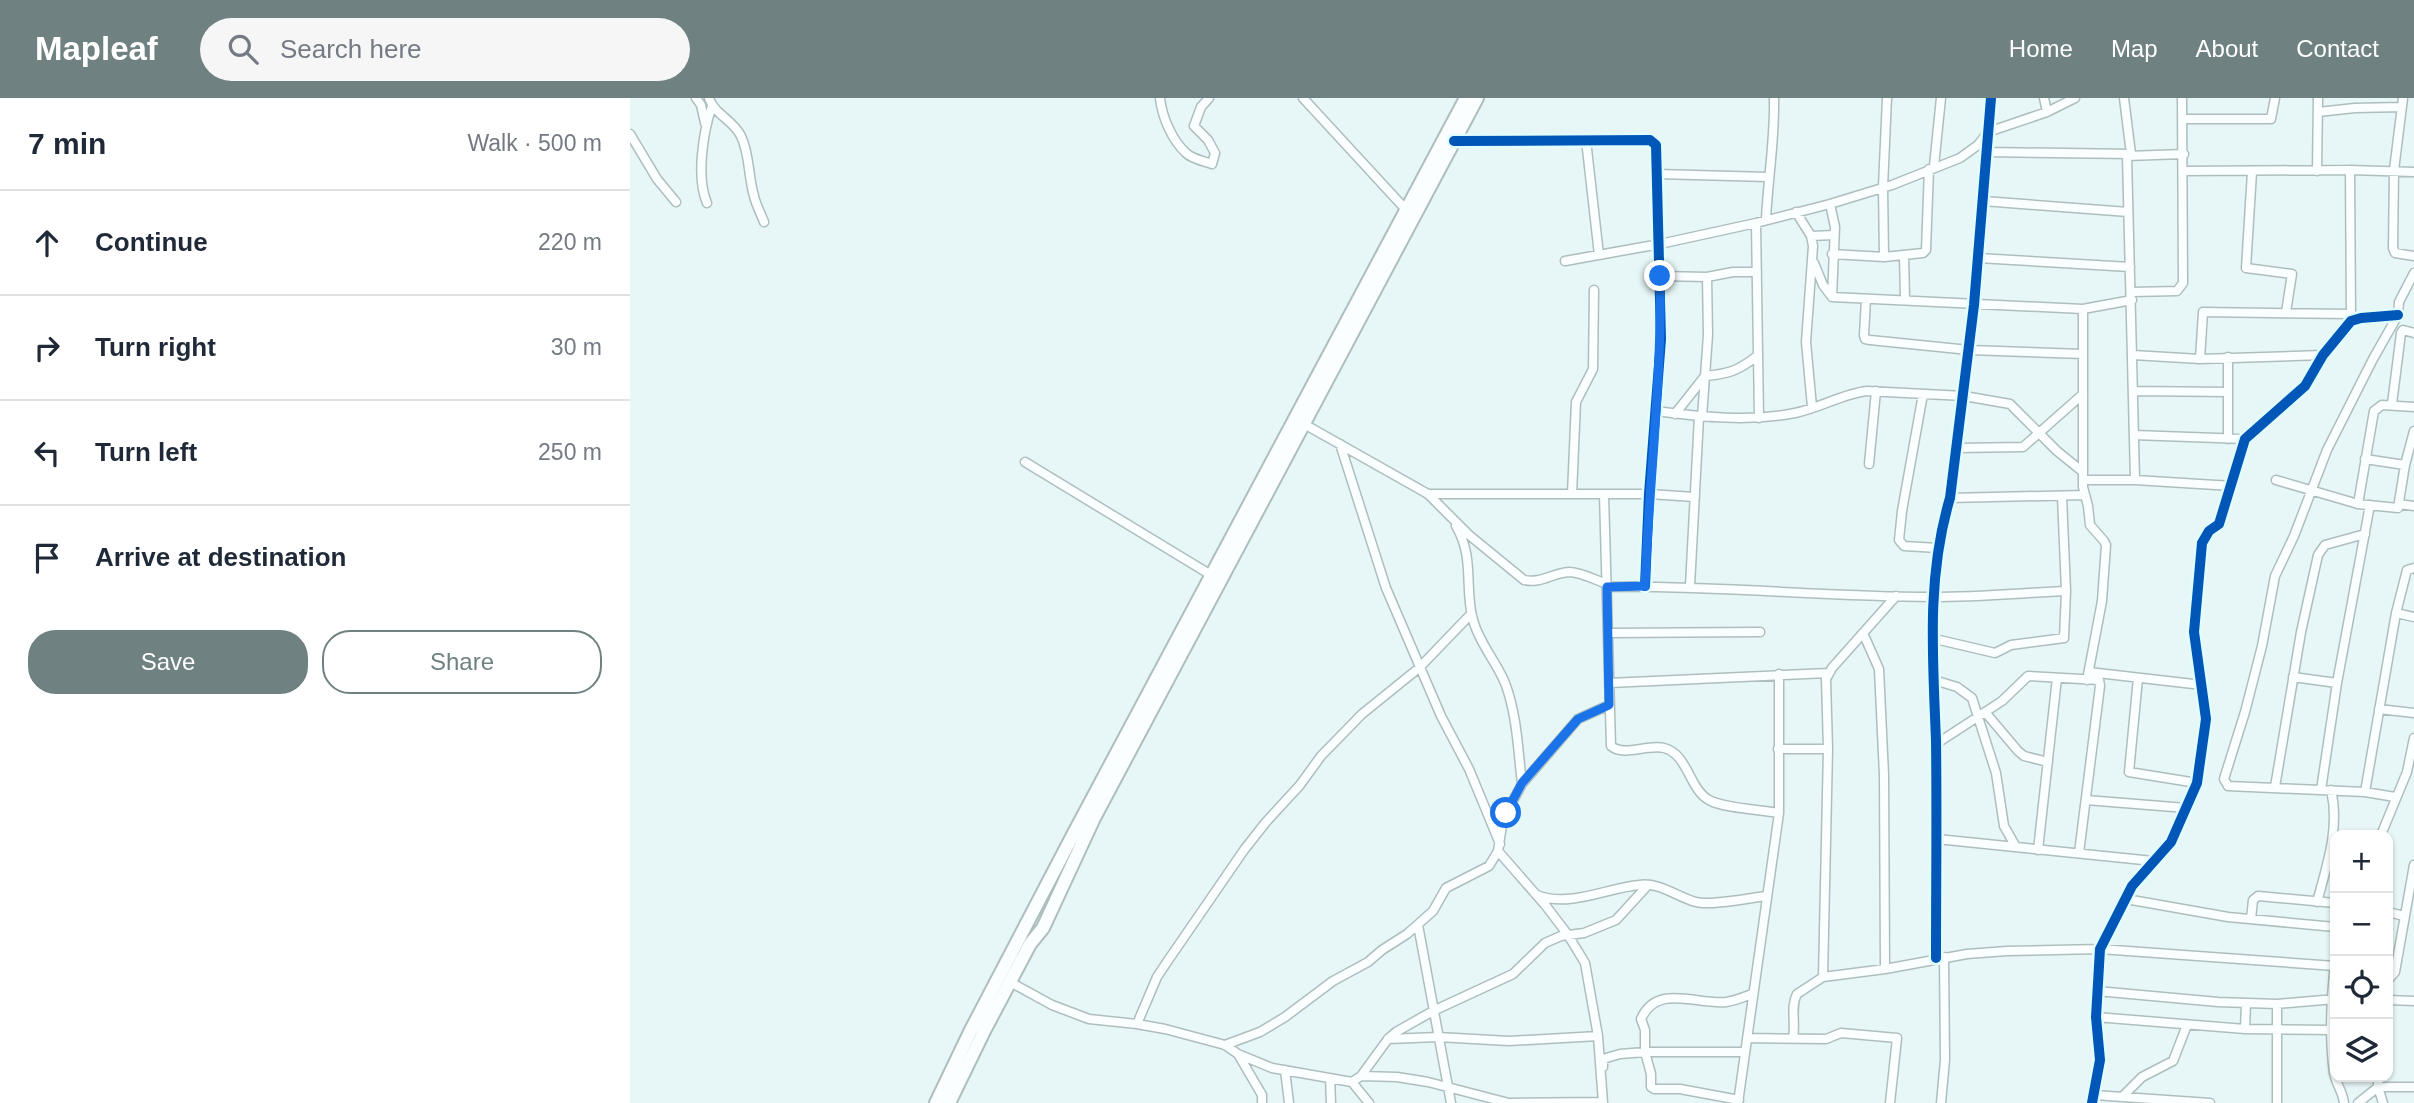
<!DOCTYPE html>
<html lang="en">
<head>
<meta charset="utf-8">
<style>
  :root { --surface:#fff; --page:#f6f6f7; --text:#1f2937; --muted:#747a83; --line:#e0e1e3; --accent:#6f8181 }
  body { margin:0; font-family:Helvetica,sans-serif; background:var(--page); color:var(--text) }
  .controls { position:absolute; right:21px; bottom:21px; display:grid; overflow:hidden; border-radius:14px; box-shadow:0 2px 5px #0004 }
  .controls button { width:63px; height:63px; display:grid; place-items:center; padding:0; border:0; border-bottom:2px solid var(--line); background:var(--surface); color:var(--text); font:35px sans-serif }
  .stop { position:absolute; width:21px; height:21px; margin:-16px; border:5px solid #1a73e8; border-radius:50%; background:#fff }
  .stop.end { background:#1a73e8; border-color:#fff; box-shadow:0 2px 7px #0008 }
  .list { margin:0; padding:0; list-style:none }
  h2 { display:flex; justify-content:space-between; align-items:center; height:91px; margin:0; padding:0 28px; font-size:30px }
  h2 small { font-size:23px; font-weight:400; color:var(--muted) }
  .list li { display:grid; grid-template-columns:46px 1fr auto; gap:21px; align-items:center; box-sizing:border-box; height:105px; padding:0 28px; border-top:2px solid var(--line) }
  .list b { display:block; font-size:26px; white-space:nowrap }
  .list em { font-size:23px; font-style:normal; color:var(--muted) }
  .actions { display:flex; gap:14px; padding:21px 28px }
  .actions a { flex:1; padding:16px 0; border:2px solid var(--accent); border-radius:28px; text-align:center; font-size:24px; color:var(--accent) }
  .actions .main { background:var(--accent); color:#fff }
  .icon { flex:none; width:38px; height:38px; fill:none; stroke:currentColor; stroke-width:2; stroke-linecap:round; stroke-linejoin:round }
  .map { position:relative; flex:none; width:1784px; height:1005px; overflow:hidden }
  header { display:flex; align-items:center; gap:42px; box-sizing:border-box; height:98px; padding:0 35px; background:var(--accent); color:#fff }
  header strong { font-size:33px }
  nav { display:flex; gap:38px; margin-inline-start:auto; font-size:24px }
  .search { width:490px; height:63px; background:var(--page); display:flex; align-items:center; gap:18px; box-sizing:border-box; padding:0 24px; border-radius:38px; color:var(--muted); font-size:26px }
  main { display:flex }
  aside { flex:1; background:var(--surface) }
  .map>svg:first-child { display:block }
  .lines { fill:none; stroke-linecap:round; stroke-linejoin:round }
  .street-casing { stroke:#aebebe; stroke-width:11 }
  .primary-casing { stroke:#aebebe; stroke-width:16 }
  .street { stroke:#fbfefe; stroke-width:8 }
  .primary { stroke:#fbfefe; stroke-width:12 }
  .cycleway-casing { stroke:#e1fdfd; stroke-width:15 }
  .cycleway { stroke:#0057b8; stroke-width:10 }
  .route { stroke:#1a73e8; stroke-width:9 }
</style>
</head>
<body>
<header>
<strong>Mapleaf</strong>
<div class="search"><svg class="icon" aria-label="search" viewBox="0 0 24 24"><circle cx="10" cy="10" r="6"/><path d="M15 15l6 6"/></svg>Search here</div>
<nav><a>Home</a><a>Map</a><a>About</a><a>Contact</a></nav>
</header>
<main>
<aside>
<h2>7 min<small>Walk · 500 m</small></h2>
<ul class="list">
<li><svg class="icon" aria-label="ahead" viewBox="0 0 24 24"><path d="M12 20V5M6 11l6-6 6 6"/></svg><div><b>Continue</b></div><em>220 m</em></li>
<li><svg class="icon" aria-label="right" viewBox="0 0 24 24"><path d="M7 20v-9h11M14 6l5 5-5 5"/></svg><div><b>Turn right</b></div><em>30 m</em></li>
<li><svg class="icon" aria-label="left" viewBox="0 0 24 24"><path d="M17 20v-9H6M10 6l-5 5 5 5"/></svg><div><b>Turn left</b></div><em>250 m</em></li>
<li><svg class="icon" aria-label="arrive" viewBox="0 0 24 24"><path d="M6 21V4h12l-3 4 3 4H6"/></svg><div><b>Arrive at destination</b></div></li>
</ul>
<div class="actions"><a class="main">Save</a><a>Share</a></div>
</aside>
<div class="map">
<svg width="1784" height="1005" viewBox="0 0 1784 1005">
  <rect width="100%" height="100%" fill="#e7f7f7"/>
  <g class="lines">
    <g class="street-casing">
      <path id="street" d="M66 0 71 7 75 25
        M79 0C84 16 103 22 111 38 120 57 118 78 124 98 126 107 131 116 134 124
        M530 0C532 19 542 42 556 55 562 61 574 63 582 66L585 55 578 42 564 28 571 9 579 0
        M673 0 779 115
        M1414 0 1417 14
        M1494 0 1501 56 1497 58 1505 382
        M1773 0 1764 72 1763 150 1765 155 1784 158
        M1688 14 1725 10 1771 9
        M1553 21H1641L1645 0
        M0 36 27 81 46 104
        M956 42 969 157
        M824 43 1020 42 1026 47 1031 241 1019 396 1015 488
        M1357 54 1501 56
        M1497 58 1554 56
        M1304 68 1311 0
        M1720 72 1721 220
        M1553 73 1720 72 1784 74
        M1687 73 1688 0
        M1622 74 1616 170 1662 176 1656 214
        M1027 76 1138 79
        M1353 103 1498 114
        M77 105C66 80 73 34 82 8
        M1200 106 1205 129 1202 199
        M1166 114 1181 138 1183 148 1176 244 1182 309
        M1136 121C1138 81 1145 41 1144 0
        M1126 125 1129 320
        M1181 138 1204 137
        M1202 156 1254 159 1293 155 1296 152 1299 71
        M1274 157 1275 201
        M1254 159 1253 89 1257 0
        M1348 160 1500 169
        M935 163 1030 146 1126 125 1200 106 1262 87 1330 60 1348 47 1358 34 1417 14 1445 0
        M1184 165 1193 187 1202 199 1453 211 1502 202
        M1030 178 1077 179 1103 174H1127
        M1502 194 1547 193 1553 185 1552 0
        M1236 201 1234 237 1235 241 1240 242 1339 252 1453 256
        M1453 211V389L1458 408 1460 427 1474 443 1476 447 1472 503 1457 582
        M1503 257 1570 261 1693 257
        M1598 259V341
        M1570 261 1573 214 1720 216
        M1503 293 1598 294
        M1293 296 1272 413 1269 442 1274 448 1308 450
        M1762 306 1771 235 1773 232 1784 235
        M1025 313C1072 319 1119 324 1165 315 1190 310 1212 296 1237 293L1334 298 1380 306 1427 353 1453 374
        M1045 316 1075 278C1098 276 1108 273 1127 258
        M1072 319 1078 237 1077 179
        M674 326 798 396 839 437 894 482C911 486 922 475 939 474 951 474 965 482 977 486
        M1504 337 1615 341
        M710 346 756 490 811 618 839 671 870 746
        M1327 350 1393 349 1453 296
        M1735 361 1775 367
        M395 364 581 477
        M1239 366 1246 293
        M1453 382H1505L1602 388
        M1646 382 1728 406 1768 410 1775 367 1784 333
        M798 396H1019L1065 399
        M942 396 946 304 963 271 964 192
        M974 396 981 648C994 659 1017 646 1034 650 1058 656 1059 691 1079 702 1092 710 1132 712 1149 715
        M1320 400 1454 397
        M1728 406 1744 313 1752 307 1784 309
        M1769 406 1784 408
        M826 428C845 460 834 490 843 522 849 545 866 563 875 585 887 616 888 652 892 686
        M1060 488 1069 319
        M977 489C1085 487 1194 499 1303 499 1347 499 1392 495 1436 493
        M1766 515 1784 519
        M978 535 1130 534
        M1233 535 1249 571 1254 677 1255 871
        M1301 540 1365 555 1381 547 1434 540 1436 493 1432 398
        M1459 574 1572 587
        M1663 579 1707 585
        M1508 580 1499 674 1567 685
        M1304 582 1327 589 1342 600 1366 675 1374 728 1386 749
        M979 585 1198 575
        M1749 611 1784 615
        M1355 614 1388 653 1394 658 1418 664
        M1306 646 1372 603 1398 578 1469 582 1470 588 1449 755
        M1148 651H1198
        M1645 689 1671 534 1688 457 1695 447 1735 436
        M1691 692 1707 585 1740 407
        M1735 694 1766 515 1777 472 1784 470
        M1765 699 1735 694 1598 688 1594 681 1615 614 1632 548 1645 478 1664 438 1697 352 1743 261 1768 217 1769 204 1784 175
        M1456 702 1556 710
        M1751 737 1777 674 1784 640
        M1307 741 1523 763
        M1408 752 1427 580
        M868 753 916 808 938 837 955 865 968 938 973 1005
        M907 797C939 810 977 790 1009 787 1030 784 1047 799 1066 804 1079 808 1120 800 1136 798
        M1496 801 1598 819 1705 829
        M1687 804C1697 767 1710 730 1701 692
        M1758 814 1774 818
        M1621 821 1623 802 1628 798 1705 805
        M788 827 821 1005
        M1306 860C1306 788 1307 715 1306 643 1303 561 1296 480 1320 400L1344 207 1361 0
        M1705 866C1701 901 1699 939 1704 975 1706 986 1713 994 1714 1005
        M1193 879 1198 651 1196 581 1202 570 1266 498
        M1758 882 1765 874 1784 767
        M380 884 422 907 459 921 507 926 535 931 595 947 608 956 642 970 722 984 739 1005
        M1467 893 1588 904 1647 906 1705 901
        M1758 902 1784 903
        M1647 906V1005
        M1466 919 1615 931 1702 932
        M507 926 527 879 537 864 614 752 636 724 670 687 691 658 732 616 789 570 841 516
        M1615 931 1616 905
        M1117 940 1196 941 1211 935 1267 940 1260 1005
        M1163 940C1166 925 1160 909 1167 896L1193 879 1255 871 1337 856 1377 853 1470 851 1705 868
        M758 941 808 939 879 943 968 938
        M595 947 630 934 655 919 703 883 738 864 752 852 777 836 803 813 816 790 859 768 868 753 873 721 892 686 948 621 979 607
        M1115 954H1015V932L1011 921C1027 885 1066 907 1096 904 1104 903 1114 899 1122 896
        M608 956 632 997V1005
        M973 969V961L990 956 1015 954 1021 976V989L1024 991H1050L1109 1002
        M655 972 659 1005
        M731 978 767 979 798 984 879 1005
        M1748 979V989L1753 1005
        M700 980 701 1005
        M722 984 731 978 758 941 766 934 803 913 883 876 915 845 931 838 954 835 986 822 1018 787
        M1464 997 1580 1005
        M1492 999 1512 979 1543 963 1557 927
        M880 1005 972 1004
        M1108 1005 1149 715V576
        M1311 1005 1315 962 1314 859
        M1462 1005 1470 962 1466 919 1470 851 1502 788 1541 744 1567 685 1576 621 1564 534 1572 445 1579 433 1589 426 1615 341 1675 288 1693 257 1721 223 1731 220 1768 217
        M1728 1005 1748 989H1784"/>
    </g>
    <g class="primary-casing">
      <path id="primary" d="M306 1005 340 934 443 737 836 0
        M319 1005 354 933 400 846 413 830 464 720 847 0"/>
    </g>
    <use href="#street" class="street"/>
    <use href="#primary" class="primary"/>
    <g class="cycleway-casing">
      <path id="cycleway" d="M824 43 1020 42 1026 47 1031 241 1019 396 1015 488
        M1306 860C1306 788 1307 715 1306 643 1303 561 1296 480 1320 400L1344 207 1361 0
        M1462 1005 1470 962 1466 919 1470 851 1502 788 1541 744 1567 685 1576 621 1564 534 1572 445 1579 433 1589 426 1615 341 1675 288 1693 257 1721 223 1731 220 1768 217"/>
    </g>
    <use href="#cycleway" class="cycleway"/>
  </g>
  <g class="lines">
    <path class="route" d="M876 715 892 685 948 621 979 607 977 489 1015 488C1019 385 1032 282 1030 178"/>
  </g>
</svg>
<div class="controls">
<button>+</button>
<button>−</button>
<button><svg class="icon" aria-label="locate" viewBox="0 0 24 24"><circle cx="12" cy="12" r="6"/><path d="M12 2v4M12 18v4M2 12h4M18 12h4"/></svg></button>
<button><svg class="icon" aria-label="layers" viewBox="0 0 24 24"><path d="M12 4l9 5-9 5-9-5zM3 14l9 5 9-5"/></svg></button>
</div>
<div class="stop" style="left:876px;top:715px"></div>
<div class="stop end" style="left:1030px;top:178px"></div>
</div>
</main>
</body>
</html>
